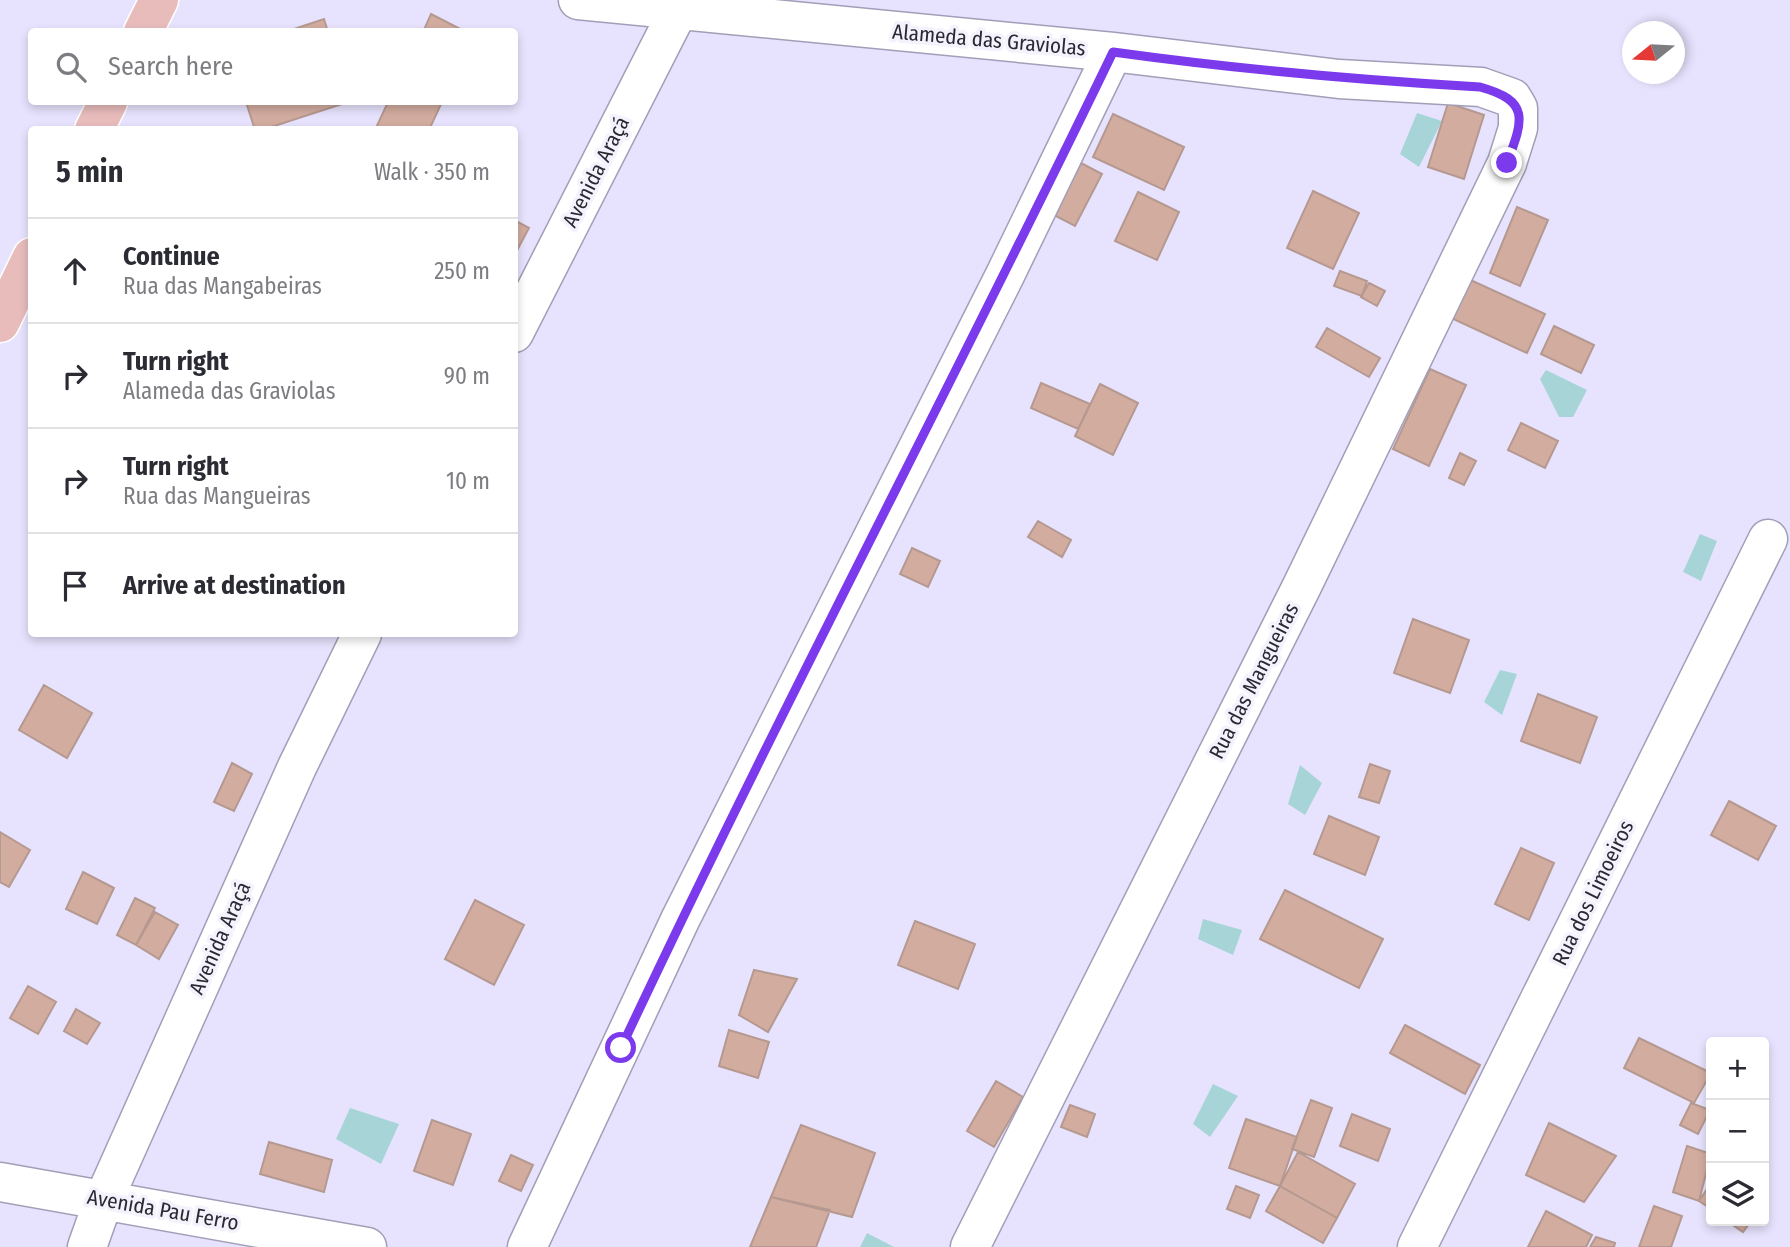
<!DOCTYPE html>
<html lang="en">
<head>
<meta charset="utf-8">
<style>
  :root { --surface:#fff; --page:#f7f7f7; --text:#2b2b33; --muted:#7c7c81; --line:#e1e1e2 }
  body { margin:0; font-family:"Fira Sans Condensed",sans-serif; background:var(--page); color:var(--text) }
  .controls { position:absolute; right:21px; bottom:21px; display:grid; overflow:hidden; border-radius:7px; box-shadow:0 4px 10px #0003 }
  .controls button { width:63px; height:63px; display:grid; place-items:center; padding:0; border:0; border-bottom:2px solid var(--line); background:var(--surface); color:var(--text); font:35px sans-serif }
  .compass { position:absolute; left:1622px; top:21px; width:63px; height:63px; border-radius:50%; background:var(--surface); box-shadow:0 4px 10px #0003; rotate:252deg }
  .stop { position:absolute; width:21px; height:21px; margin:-16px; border:5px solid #7c3aed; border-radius:50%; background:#fff }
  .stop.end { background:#7c3aed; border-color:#fff; box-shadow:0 2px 7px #0008 }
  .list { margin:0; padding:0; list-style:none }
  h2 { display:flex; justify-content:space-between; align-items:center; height:91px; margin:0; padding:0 28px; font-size:30px }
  h2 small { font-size:23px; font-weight:400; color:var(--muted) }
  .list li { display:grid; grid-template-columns:46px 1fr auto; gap:21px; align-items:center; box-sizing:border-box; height:105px; padding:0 28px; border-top:2px solid var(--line) }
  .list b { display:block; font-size:26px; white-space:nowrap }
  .list p { margin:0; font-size:23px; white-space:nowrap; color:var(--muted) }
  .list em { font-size:23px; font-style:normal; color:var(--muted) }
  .icon { flex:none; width:38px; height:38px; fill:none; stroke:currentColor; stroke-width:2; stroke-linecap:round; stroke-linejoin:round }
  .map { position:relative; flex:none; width:1790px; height:1247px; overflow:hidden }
  .search { position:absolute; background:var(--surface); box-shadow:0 4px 10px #0003; left:28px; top:28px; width:490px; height:77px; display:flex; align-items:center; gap:18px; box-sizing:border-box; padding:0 24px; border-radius:7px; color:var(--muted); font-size:26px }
  .panel { position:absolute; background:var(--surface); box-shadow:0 4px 10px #0003; left:28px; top:126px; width:490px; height:511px; border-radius:7px }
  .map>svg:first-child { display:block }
  .water { fill:#a7d5d7 }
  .building { fill:#d3aca0; stroke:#b59990; stroke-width:2 }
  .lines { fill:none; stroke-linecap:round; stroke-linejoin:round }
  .minor-casing { stroke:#a29eb7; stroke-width:41 }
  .major-casing { stroke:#fff; stroke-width:41 }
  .minor { stroke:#fff; stroke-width:38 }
  .major { stroke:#e9bcbc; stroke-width:38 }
  .route { stroke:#7c3aed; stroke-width:9 }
  .labels { text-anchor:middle; stroke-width:7; stroke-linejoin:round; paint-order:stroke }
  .street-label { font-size:21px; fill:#2a2832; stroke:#f4f2fd }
</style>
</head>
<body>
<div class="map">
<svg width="1790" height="1247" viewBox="0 0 1790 1247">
  <rect width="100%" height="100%" fill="#e7e3fe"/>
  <path class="water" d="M1417 113 1442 121 1419 167 1400 154Z
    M1546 370 1587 390 1573 417H1559L1540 379Z
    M1700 534 1717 541 1701 581 1683 572Z
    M1500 670 1517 674 1502 715 1484 702Z
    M1300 765 1322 783 1305 815 1288 804Z
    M1203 919 1242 930 1233 955 1198 939Z
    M1213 1084 1238 1096 1210 1137 1193 1124Z
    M350 1108 399 1124 381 1164 336 1139Z
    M867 1233 894 1247H860Z"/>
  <path class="building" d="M431 14 466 32H423Z
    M324 19 328 32H285Z
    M246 102H348L262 130H255Z
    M388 102H442L429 130H375Z
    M1448 103 1484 115 1464 179 1428 167Z
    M1113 114 1184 147 1164 190 1093 157Z
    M1081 163 1102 174 1075 226 1054 215Z
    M1313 191 1359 213 1333 269 1287 248Z
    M1138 192 1179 212 1157 260 1115 241Z
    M1517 207 1548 220 1520 286 1490 273Z
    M514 220 529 228 514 256Z
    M1340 271 1367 281 1362 296 1334 286Z
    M1466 278 1545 314 1527 353 1449 317Z
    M1369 283 1385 291 1377 306 1361 297Z
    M1554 326 1594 345 1581 373 1541 354Z
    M1327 328 1380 358 1369 377 1316 347Z
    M1430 369 1466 385 1429 466 1393 449Z
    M1041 383 1090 404 1078 429 1031 408Z
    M1100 384 1138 403 1113 455 1075 436Z
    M1521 423 1558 441 1545 468 1508 450Z
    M1460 453 1476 461 1464 485 1449 478Z
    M1038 521 1071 540 1062 557 1028 537Z
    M912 548 940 561 928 587 900 574Z
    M1413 619 1469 640 1450 693 1394 673Z
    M44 685 92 713 67 758 19 730Z
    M1538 694 1597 717 1580 763 1521 741Z
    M232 763 252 774 234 811 214 802Z
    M1370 764 1390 771 1379 803 1359 797Z
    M1729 801 1776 826 1758 860 1711 835Z
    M1329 816 1379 837 1365 875 1314 854Z
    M0 832 30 850 9 887 0 882Z
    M1521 848 1554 863 1529 920 1495 904Z
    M83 872 114 888 97 924 66 909Z
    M1285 890 1383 939 1359 988 1260 939Z
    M135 898 155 908 136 945 117 935Z
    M475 900 524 925 494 985 445 959Z
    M155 912 178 925 159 959 136 945Z
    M915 921 975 944 958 989 898 965Z
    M754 970 797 979 768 1032 739 1015Z
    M28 986 56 1002 38 1034 10 1018Z
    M76 1009 100 1023 87 1044 64 1031Z
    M1405 1025 1480 1065 1465 1094 1390 1053Z
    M729 1030 769 1042 758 1078 719 1066Z
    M1639 1038 1711 1073 1694 1103 1624 1068Z
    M996 1081 1023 1097 994 1147 967 1131Z
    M1311 1100 1332 1108 1314 1157 1292 1149Z
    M1691 1103 1710 1110 1698 1134 1680 1125Z
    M1070 1105 1095 1114 1087 1137 1061 1127Z
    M1352 1114 1390 1129 1378 1161 1340 1146Z
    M1246 1119 1297 1137 1280 1186 1229 1168Z
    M432 1120 471 1134 453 1185 414 1171Z
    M1549 1123 1616 1156 1584 1202 1526 1175Z
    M801 1125 875 1153 852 1217 771 1197Z
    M269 1142 332 1160 324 1192 260 1174Z
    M1687 1146 1711 1154 1699 1201 1673 1192Z
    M1298 1152 1355 1184 1337 1218 1280 1186Z
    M511 1155 533 1165 521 1191 499 1181Z
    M1711 1183V1209L1699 1201Z
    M1236 1186 1259 1195 1250 1218 1227 1209Z
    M1280 1186 1337 1218 1323 1243 1266 1211Z
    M771 1197 830 1210 816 1247H750Z
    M1654 1206 1682 1216 1671 1247H1639Z
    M1546 1211 1592 1235 1586 1247H1528Z
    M1727 1221H1751L1743 1232Z
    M1596 1237 1615 1243 1614 1247H1590Z"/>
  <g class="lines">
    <g class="minor-casing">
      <path id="minor" d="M578 0 1113 52 1339 79 1481 87 1512 98 1518 108V128L1507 163 1302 586 970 1247
        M514 333 678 11
        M0 1182 367 1247
        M87 1247 104 1199 297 767 362 634
        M527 1247 680 920 1005 275 1113 52
        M1417 1247 1768 539"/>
    </g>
    <g class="major-casing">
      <path id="major" d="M143 32 159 0
        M94 130 108 102
        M0 323 32 257"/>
    </g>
    <use href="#minor" class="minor"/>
    <use href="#major" class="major"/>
  </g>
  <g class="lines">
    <path class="route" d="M621 1048C778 713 952 386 1113 52 1236 69 1357 80 1480 87 1531 101 1523 120 1507 163"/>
  </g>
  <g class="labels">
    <g class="street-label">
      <text transform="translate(989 40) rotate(5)" y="7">Alameda das Graviolas</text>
      <text transform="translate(596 172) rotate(-63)" y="7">Avenida Araçá</text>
      <text transform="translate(1254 681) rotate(-63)" y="7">Rua das Mangueiras</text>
      <text transform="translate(1593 893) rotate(-64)" y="7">Rua dos Limoeiros</text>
      <text transform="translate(220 938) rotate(-66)" y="7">Avenida Araçá</text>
      <text transform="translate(163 1210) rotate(10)" y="7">Avenida Pau Ferro</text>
    </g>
  </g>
</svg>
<div class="controls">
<button>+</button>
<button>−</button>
<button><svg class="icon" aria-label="layers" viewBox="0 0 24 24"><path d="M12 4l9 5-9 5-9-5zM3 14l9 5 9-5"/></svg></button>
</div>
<svg class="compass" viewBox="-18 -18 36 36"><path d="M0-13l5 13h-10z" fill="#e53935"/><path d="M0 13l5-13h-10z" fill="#7c7c81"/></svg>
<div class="stop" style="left:621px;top:1048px"></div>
<div class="stop end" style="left:1507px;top:163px"></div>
<div class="search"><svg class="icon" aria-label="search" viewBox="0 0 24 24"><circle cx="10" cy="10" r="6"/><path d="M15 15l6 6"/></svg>Search here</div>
<section class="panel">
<h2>5 min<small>Walk · 350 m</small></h2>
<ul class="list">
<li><svg class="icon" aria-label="ahead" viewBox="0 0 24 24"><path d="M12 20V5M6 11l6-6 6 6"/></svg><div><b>Continue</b><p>Rua das Mangabeiras</p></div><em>250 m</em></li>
<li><svg class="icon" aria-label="right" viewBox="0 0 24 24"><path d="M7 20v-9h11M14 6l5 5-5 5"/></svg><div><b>Turn right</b><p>Alameda das Graviolas</p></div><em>90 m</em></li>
<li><svg class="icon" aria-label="right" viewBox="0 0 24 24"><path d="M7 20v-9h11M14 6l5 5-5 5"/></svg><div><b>Turn right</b><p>Rua das Mangueiras</p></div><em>10 m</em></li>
<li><svg class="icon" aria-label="arrive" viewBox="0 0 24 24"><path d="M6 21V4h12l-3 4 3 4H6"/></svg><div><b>Arrive at destination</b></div></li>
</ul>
</section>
</div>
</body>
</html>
